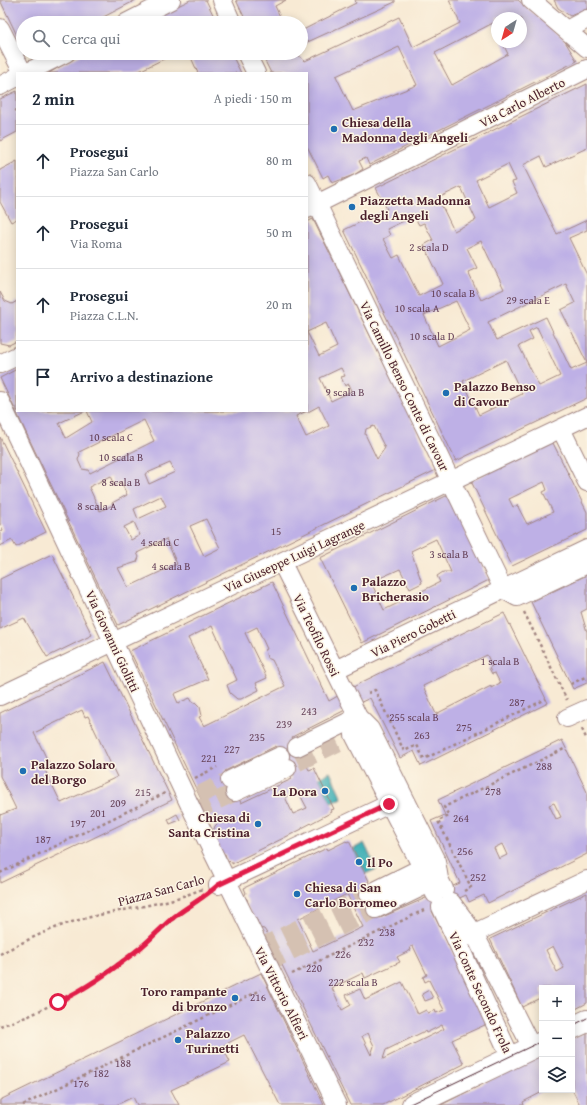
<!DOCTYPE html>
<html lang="it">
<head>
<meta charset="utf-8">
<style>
  :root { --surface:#fff; --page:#f6f6f7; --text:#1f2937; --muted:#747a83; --line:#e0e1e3 }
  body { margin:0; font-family:"Gentium Book Plus",serif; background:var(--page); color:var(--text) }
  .controls { position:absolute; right:12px; bottom:12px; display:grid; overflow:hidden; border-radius:0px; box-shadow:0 2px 10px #0003 }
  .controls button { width:36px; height:36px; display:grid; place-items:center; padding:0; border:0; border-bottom:1px solid var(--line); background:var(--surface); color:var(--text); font:20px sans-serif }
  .compass { position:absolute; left:491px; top:12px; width:36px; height:36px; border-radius:50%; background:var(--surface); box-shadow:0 2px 10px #0003; rotate:217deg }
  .stop { position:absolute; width:12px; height:12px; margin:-9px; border:3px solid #e11d48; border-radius:50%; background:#fff }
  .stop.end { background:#e11d48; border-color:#fff; box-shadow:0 1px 4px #0008 }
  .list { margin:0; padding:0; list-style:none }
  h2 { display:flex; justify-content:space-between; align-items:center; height:52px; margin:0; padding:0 16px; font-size:17px }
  h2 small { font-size:13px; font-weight:400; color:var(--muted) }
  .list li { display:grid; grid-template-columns:26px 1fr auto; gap:12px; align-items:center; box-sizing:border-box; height:72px; padding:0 16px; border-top:1px solid var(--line) }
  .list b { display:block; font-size:15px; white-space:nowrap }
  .list p { margin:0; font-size:13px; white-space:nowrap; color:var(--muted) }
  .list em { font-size:13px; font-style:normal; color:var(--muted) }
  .icon { flex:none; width:22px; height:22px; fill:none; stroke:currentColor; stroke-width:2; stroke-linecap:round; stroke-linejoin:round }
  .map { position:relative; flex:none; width:587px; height:1105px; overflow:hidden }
  .search { position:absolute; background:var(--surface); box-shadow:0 2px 10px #0003; left:16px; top:16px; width:292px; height:44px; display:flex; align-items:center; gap:10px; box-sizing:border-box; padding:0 14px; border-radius:22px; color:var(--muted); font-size:15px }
  .panel { position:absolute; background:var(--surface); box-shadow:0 2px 10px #0003; left:16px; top:72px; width:292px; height:340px; border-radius:0px }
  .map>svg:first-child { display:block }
  .water { fill:#3dafb5; stroke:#446770 }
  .building { fill:#beb0e6; fill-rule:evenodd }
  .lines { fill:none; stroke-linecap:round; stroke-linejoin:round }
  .street-tunnel { stroke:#d5c1b2; stroke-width:18; stroke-dasharray:18 9; stroke-linecap:butt }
  .street-casing { stroke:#a18480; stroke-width:20 }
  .secondary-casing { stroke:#a18480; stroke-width:24 }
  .path { stroke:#a18480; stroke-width:2.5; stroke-dasharray:3 3; stroke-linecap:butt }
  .street { stroke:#fff; stroke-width:18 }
  .secondary { stroke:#fff; stroke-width:22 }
  .tram { stroke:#4a1f2b; stroke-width:1 }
  .route { stroke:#e11d48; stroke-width:5 }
  .poi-dot { fill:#1f6fb2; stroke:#fcf5e5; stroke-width:1.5 }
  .labels { text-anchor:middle; stroke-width:3; stroke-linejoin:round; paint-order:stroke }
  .number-label { font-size:11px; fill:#67435a }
  .street-label { font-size:13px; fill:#4a1f2b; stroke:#fcf5e5 }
  .poi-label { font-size:13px; font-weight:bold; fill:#4a1f2b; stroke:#fcf5e5; text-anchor:start }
</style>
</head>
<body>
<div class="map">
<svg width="587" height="1105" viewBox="0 0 587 1105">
  <rect width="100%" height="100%" fill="#fcf5e5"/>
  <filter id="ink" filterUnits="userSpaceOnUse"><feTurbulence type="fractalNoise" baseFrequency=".025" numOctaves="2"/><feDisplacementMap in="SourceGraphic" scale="8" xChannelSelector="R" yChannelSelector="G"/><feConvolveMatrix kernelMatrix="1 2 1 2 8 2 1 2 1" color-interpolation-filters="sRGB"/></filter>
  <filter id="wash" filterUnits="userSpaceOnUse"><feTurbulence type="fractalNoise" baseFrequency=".012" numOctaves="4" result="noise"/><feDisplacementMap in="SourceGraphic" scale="16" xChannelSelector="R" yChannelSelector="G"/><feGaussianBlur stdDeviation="0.9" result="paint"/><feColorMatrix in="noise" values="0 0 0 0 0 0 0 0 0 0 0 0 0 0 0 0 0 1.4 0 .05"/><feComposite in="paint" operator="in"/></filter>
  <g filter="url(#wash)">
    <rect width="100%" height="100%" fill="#f8ead4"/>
    <path class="water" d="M330 772 342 798 331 803 319 778Z
      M364 843 377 869 365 874 353 849Z"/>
    <g id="blocks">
      <path class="building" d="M0 0H136L92 23H23V48Z
        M190 0H206L217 23H144Z
        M236 0H286L275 6 283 23H247Z
        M355 0H395V2L301 45V31L356 3Z
        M449 0H518L564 40 577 61 369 165 366 158 359 161 363 169 354 175 332 183 328 175 323 178 307 146V73H271L261 53H296L305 61 399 17 413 47 460 23ZM497 18H521V42H502L508 54 452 85 435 53 493 23 497 32ZM399 47 417 85 353 111 336 76Z
        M554 0H587V9L570 16 558 8Z
        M83 53H176L135 73H49Z
        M189 53H231L241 73H198Z
        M587 84V148L546 167 541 156 523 165 557 234 587 220V230L569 238 587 275V398L456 461 344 230 387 209 376 188ZM508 164 516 181 512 182 517 193 489 207 476 180ZM461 187 476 220 454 231 438 198ZM414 216 419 225 424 223 433 240 424 245 443 284 419 296 399 255 393 258 383 239 390 235 387 229ZM481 241 504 289 481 300 468 272 477 268 467 248ZM566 284 575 303 561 310 587 363 571 370 546 317 497 340 488 322ZM456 301 470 330 438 346 424 315ZM537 327 560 376 539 386 519 346 533 339 529 331ZM506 360 522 394 479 415 463 381Z
        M17 91V109L15 110 17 113V132L0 141V99Z
        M17 161V219L11 222 0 202V170Z
        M313 219 436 470 118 625 0 378 17 369V411H85L59 423 66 438 92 422 87 411H307L296 416 306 437 329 426 319 406 308 412 307 410V332L319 356 337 347 326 323 307 332V222ZM341 368 345 376 341 377 345 386 349 384 352 391 331 401 320 378ZM144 420 154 441 90 473 88 470 82 469 78 460 80 454 79 452ZM374 426 385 448 377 459 365 434 366 429ZM170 463 175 472 149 484 145 474ZM111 476 114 483 112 484 113 486 121 482 127 495 112 503 113 505 100 511 89 487ZM161 496 166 506 138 519 134 509ZM206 519 220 548 204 556 190 526ZM134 522 140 535 131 540 124 527ZM166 539 177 564 128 587 118 568 137 562 139 557 137 553Z
        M0 292 5 301 12 304 17 301V341L9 345 0 343Z
        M0 437 46 532 16 547 12 540 0 546V532L3 530 0 523Z
        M552 441 587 512V530L512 566 471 481ZM544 482 547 490 543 492 553 512 527 524 517 505 513 507 509 499Z
        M448 495 489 580 362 643 320 558ZM436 539 451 572H443L437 576 440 582 384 610 371 582 400 569 410 589 422 583 411 551Z
        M52 554 92 635 47 657 24 618 0 629V579Z
        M587 575V609L581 612 587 632V683L573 689 531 602Z
        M272 582 329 701 362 682 504 613 548 703 421 766 414 751 400 758 370 698 353 706 292 737 309 770 314 768 334 809 331 810 332 812 302 828V829L239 860 232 864V862L227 861 225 854 222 855 216 841 218 839 213 832 215 826 217 824 214 819 211 820 130 651ZM212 626 237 680 227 685 230 693 237 699H241L259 690 256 683 267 678 245 633 257 627 267 649 265 650 267 658 272 660 285 686 204 726 199 717 202 716 200 707 195 702 193 703 190 698 178 703 174 694 208 679 188 638ZM487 655 492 666 489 668 492 674 495 673 500 683 491 688V686L436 714 423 686ZM276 746 292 779 241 803 225 771ZM298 791 307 808 293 814 285 797Z
        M105 662 172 800 0 883V815L16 809 0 776V713ZM82 710 85 717 88 716 117 777 61 803 44 768 50 765 34 733Z
        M562 740 587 792V854L488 903 484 895 469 902 466 895 432 911 487 1024 452 1040 464 1064 383 1105H350L266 932 264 929 259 928 257 920 254 921 247 905 248 903 247 899 244 896 246 893 244 888 327 848 328 850 346 841 347 842 349 841 369 881 365 886 380 918 460 883 431 821 445 815 438 800ZM554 803 561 817 556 819 549 805ZM502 844 507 855 499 859 494 848ZM347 894 363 927 313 951 298 919ZM413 946 427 975 423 977 425 982 429 980 444 1010 436 1013 435 1010 428 1013 426 1010 418 1014 402 982 365 1000 360 989 346 995 351 1005 342 1010 332 988 363 973 365 978 400 962 397 957 411 950 410 947ZM442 1025 444 1029 383 1059 386 1050 425 1031 426 1033ZM368 1033 374 1046 371 1055 362 1036Z
        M177 814 180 820 170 824 168 819Z
        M587 893V1003L572 1011V988H542V997L522 1007 490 939ZM553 946 564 968 557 972 546 950Z
        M261 973 324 1105H280L244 1035 222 1046 230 1062 171 1090 179 1105H137L133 1097 116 1105H0V1100Z
        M429 990 433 998 425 1001 422 994Z
        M587 1032V1105H580L572 1089V1039Z
        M542 1054V1090H546L523 1102 524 1105H441Z"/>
    </g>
  </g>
  <g filter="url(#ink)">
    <use href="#blocks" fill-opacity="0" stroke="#a18480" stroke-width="1"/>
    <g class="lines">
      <path class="street-tunnel" d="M273 774 354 735
        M199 795 230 780
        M193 812 248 786
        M259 948 369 894
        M266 963 376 909"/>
      <g class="street-casing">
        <path id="street" d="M222 0 232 23
          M531 0 587 48
          M126 23 171 0
          M0 28 23 73
          M567 30 587 19
          M246 53 256 73
          M26 73 66 53
          M0 86 17 77
          M307 183 503 589
          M307 209 587 69
          M0 364 17 356
          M0 401 193 812 337 1105
          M561 429 587 482
          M282 563 358 717 370 729 436 861 439 879 444 889
          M503 589 517 597 587 564
          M335 670 587 549
          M0 696 587 416
          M358 717 354 735 430 883 439 879
          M567 718 587 709
          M297 747 358 717
          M230 780 280 756
          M235 792 287 768
          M218 885 389 804
          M369 894 433 862
          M451 902 474 933 532 1048
          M441 907 511 1058
          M376 909 430 883 435 894
          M464 938 587 880"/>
      </g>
      <g class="secondary-casing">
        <path id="secondary" d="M572 1028 587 1021
          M413 1105 542 1043"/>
      </g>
      <path class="path" d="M524 612 567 700
        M571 684 587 676
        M368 693 375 690 404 751 417 745 424 759 546 699
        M582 729 587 740
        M195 778 217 767
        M0 873 165 793
        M464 891 471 887 438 821 449 816 444 807 566 748
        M0 954C23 942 47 930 72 922 115 909 160 907 202 889
        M292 974 424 910
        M0 1026 29 1016 85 988 140 948 181 912 205 896
        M23 1105 261 990"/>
      <use href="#street" class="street"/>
      <use href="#secondary" class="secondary"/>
      <path class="tram" d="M572 1026 587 1018
        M408 1105 542 1041"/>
    </g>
  </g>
  <g class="lines" filter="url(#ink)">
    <path class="route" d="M58 1002C88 988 114 969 140 948 150 940 159 930 169 921 184 908 203 899 218 885L389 804"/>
  </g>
  <g class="poi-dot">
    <circle cx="334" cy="129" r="4"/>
    <circle cx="352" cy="207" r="4"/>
    <circle cx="446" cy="393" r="4"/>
    <circle cx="354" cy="588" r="4"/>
    <circle cx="23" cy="771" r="4"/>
    <circle cx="325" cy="791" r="4"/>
    <circle cx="258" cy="824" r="4"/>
    <circle cx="359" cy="862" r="4"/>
    <circle cx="297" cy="894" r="4"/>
    <circle cx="235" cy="998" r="4"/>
    <circle cx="178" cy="1040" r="4"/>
  </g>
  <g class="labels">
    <g class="number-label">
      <text x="429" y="251">2 scala D</text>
      <text x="453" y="297">10 scala B</text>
      <text x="528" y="304">29 scala E</text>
      <text x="417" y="312">10 scala A</text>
      <text x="432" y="340">10 scala D</text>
      <text x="345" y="396">9 scala B</text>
      <text x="111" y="441">10 scala C</text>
      <text x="121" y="461">10 scala B</text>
      <text x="121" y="486">8 scala B</text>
      <text x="97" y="510">8 scala A</text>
      <text x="276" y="535">15</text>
      <text x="160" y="546">4 scala C</text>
      <text x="449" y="558">3 scala B</text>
      <text x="171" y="570">4 scala B</text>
      <text x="500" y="665">1 scala B</text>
      <text x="517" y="706">287</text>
      <text x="309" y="715">243</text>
      <text x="414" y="721">255 scala B</text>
      <text x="284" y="728">239</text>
      <text x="464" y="731">275</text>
      <text x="422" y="739">263</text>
      <text x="257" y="741">235</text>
      <text x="232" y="753">227</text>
      <text x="209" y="762">221</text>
      <text x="544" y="770">288</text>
      <text x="493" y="795">278</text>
      <text x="143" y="796">215</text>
      <text x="118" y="807">209</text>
      <text x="98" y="817">201</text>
      <text x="461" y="822">264</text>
      <text x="78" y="827">197</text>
      <text x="43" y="843">187</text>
      <text x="465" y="855">256</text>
      <text x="478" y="881">252</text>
      <text x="387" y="936">238</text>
      <text x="366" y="946">232</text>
      <text x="343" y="958">226</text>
      <text x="314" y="972">220</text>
      <text x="353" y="986">222 scala B</text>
      <text x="258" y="1001">216</text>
      <text x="123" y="1067">188</text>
      <text x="101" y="1077">182</text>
      <text x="81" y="1087">176</text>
    </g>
    <g class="street-label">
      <text transform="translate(522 102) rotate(-27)" y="5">Via Carlo Alberto</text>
      <text transform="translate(405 386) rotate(64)" y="5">Via Camillo Benso Conte di Cavour</text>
      <text transform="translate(294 556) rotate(-25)" y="5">Via Giuseppe Luigi Lagrange</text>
      <text transform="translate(413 633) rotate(-26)" y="5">Via Piero Gobetti</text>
      <text transform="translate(317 635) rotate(64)" y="5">Via Teofilo Rossi</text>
      <text transform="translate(113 641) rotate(65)" y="5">Via Giovanni Giolitti</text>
      <text transform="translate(161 890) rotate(-15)" y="5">Piazza San Carlo</text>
      <text transform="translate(481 992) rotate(65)" y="5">Via Conte Secondo Frola</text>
      <text transform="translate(282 993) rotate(63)" y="5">Via Vittorio Alfieri</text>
    </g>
    <g class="poi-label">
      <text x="342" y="127">Chiesa della<tspan x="342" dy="15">Madonna degli Angeli</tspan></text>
      <text x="360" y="205">Piazzetta Madonna<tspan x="360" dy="15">degli Angeli</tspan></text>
      <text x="454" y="391">Palazzo Benso<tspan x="454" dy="15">di Cavour</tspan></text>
      <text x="362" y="586">Palazzo<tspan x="362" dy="15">Bricherasio</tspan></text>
      <text x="31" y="769">Palazzo Solaro<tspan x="31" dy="15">del Borgo</tspan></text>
      <text x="317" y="796" text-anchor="end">La Dora</text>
      <text x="250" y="822" text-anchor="end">Chiesa di<tspan x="250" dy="15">Santa Cristina</tspan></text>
      <text x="367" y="867">Il Po</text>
      <text x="305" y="892">Chiesa di San<tspan x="305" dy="15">Carlo Borromeo</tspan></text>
      <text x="227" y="996" text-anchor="end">Toro rampante<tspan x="227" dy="15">di bronzo</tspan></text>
      <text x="186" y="1038">Palazzo<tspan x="186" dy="15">Turinetti</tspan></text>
    </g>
  </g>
</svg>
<div class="controls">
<button>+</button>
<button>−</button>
<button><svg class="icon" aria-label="layers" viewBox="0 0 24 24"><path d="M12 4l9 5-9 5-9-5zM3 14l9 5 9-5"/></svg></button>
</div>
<svg class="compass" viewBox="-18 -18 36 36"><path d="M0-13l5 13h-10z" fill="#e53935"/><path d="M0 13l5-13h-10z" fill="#747a83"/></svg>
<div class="stop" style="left:58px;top:1002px"></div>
<div class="stop end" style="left:389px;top:804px"></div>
<div class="search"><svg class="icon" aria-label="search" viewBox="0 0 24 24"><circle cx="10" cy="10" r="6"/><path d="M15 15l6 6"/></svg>Cerca qui</div>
<section class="panel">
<h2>2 min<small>A piedi · 150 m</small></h2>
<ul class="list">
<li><svg class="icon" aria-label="ahead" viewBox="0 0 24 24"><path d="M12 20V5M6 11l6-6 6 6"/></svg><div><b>Prosegui</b><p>Piazza San Carlo</p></div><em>80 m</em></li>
<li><svg class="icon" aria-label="ahead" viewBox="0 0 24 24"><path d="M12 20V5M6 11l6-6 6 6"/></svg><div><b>Prosegui</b><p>Via Roma</p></div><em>50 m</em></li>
<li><svg class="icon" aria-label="ahead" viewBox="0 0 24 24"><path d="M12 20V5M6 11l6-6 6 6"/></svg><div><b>Prosegui</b><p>Piazza C.L.N.</p></div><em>20 m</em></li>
<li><svg class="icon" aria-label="arrive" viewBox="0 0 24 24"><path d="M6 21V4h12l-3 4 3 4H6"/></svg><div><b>Arrivo a destinazione</b></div></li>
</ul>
</section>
</div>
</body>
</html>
